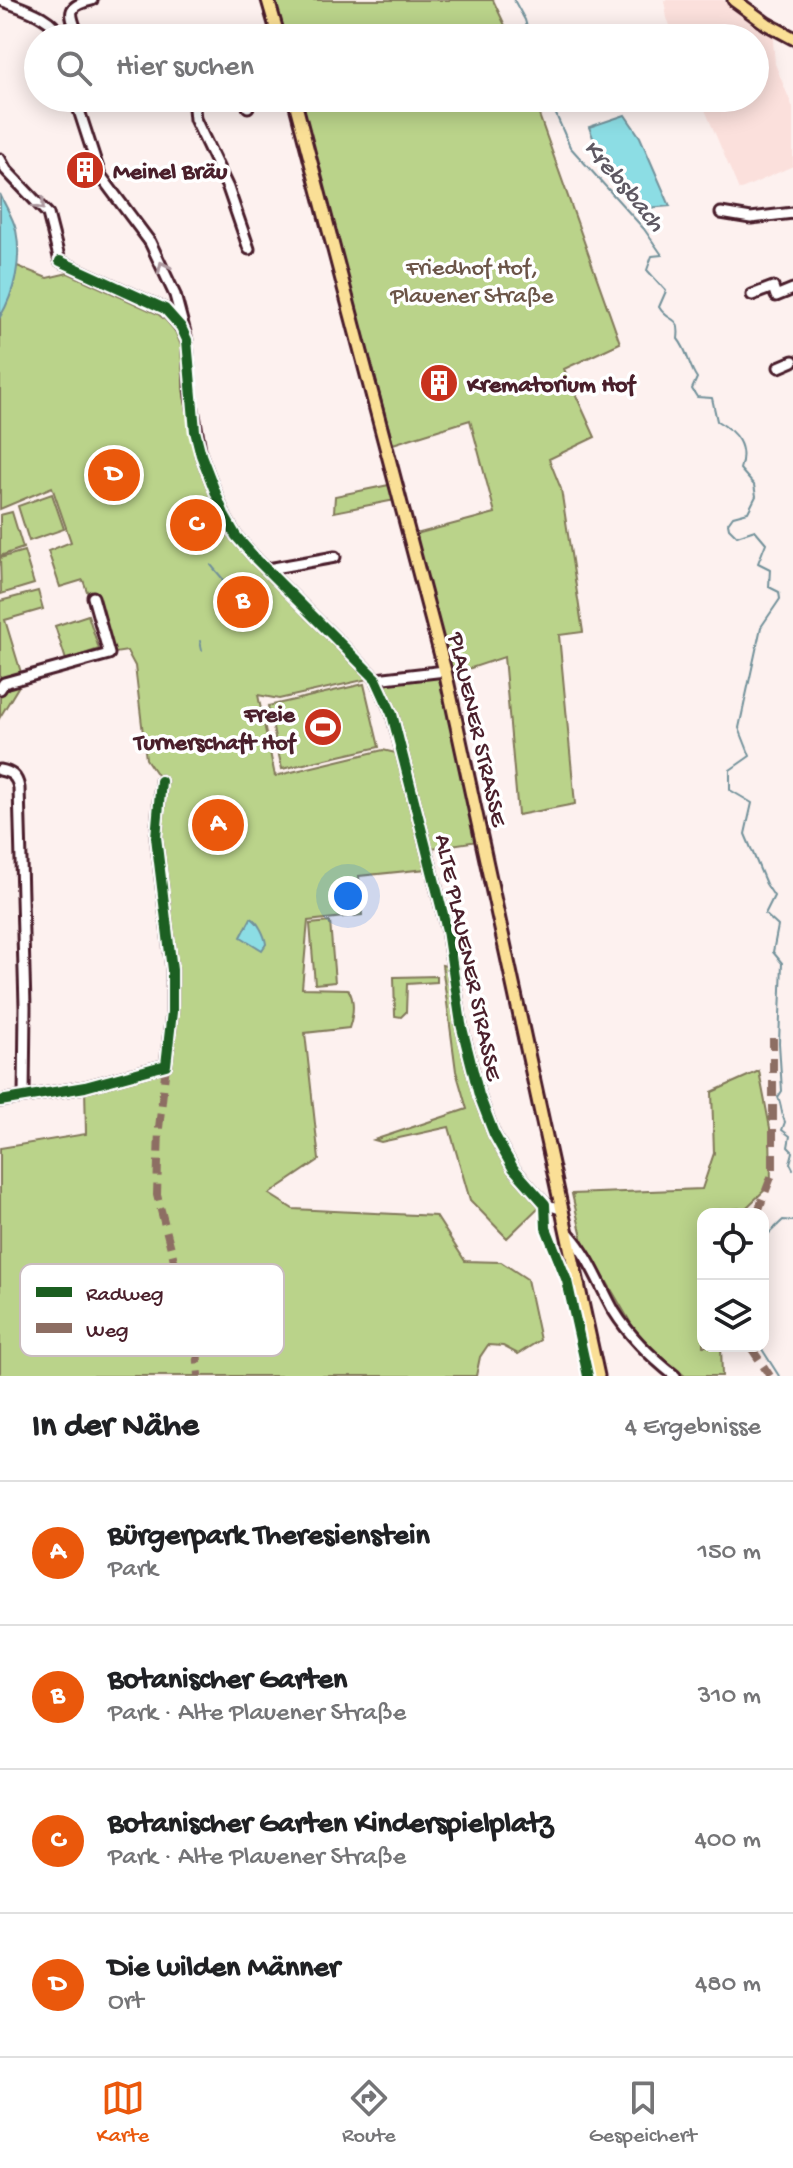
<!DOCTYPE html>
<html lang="de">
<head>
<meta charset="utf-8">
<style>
  :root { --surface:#fff; --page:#f6f6f6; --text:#202124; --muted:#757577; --line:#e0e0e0; --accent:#ea580c }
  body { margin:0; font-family:"Gochi Hand",sans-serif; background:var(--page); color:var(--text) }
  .controls { position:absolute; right:24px; bottom:24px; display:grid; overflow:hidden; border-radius:16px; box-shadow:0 4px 20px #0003 }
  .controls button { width:72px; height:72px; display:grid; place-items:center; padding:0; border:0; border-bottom:2px solid var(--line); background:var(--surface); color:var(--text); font:40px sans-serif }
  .you { position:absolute; left:348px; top:896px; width:28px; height:28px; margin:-20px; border:6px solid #fff; border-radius:50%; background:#1a73e8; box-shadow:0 0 0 12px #1a73e833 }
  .badge { display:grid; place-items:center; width:52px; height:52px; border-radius:50%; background:var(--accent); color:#fff; font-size:26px; font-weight:700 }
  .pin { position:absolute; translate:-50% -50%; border:4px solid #fff; box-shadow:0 2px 8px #0006 }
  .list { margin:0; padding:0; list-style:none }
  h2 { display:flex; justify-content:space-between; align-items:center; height:104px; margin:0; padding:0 32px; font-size:34px }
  h2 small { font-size:26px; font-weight:400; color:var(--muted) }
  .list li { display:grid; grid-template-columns:52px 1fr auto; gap:24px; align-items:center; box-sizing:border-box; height:144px; padding:0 32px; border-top:2px solid var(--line) }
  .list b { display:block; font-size:30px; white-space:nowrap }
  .list p { margin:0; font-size:26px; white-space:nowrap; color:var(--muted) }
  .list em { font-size:26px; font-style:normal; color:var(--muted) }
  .icon { flex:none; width:44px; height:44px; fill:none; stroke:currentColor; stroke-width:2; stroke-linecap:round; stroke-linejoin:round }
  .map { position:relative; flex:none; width:793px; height:1376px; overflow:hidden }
  .search { position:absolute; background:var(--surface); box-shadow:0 4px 20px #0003; left:24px; right:24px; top:24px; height:88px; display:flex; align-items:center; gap:20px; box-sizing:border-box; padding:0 28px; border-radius:44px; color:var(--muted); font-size:30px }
  .sheet { height:680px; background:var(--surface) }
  nav { display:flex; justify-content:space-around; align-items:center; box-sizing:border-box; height:112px; border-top:2px solid var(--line); background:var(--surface); font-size:22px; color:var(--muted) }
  nav a { display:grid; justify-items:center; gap:4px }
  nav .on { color:var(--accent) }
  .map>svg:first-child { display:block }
  .built { fill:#fbe0dc }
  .green { fill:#bad38a; stroke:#82795a; stroke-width:2 }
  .water { fill:#8cdde4; stroke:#72919a; stroke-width:2 }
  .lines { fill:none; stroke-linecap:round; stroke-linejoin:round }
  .stream { stroke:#72919a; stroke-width:2 }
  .minor-casing { stroke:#4a1f2b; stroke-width:15 }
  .major-casing { stroke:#4a1f2b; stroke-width:17 }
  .minor { stroke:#fff; stroke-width:9 }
  .major { stroke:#fadf96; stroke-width:11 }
  .quiet { stroke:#8d6e63; stroke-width:8; stroke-dasharray:16 8; stroke-linecap:butt }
  .cycleway-casing { stroke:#fff; stroke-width:15 }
  .cycleway { stroke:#1b5e20; stroke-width:10 }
  .oneway { stroke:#ae9aa0 }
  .labels { text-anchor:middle; stroke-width:7; stroke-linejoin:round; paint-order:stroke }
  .poi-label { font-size:24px; font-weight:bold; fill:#4a1f2b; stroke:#fff; text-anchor:start }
  .park-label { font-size:24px; fill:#6c5548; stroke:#fff }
  .street-label { font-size:24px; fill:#4a1f2b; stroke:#fff }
  .water-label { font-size:26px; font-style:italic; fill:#5e5862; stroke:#fff }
  .key { fill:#fff; stroke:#c9bcbf; stroke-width:2 }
  .key-label { font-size:22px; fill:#4a1f2b }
</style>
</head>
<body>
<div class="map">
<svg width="793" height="1376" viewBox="0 0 793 1376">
  <rect width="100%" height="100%" fill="#fdf1ef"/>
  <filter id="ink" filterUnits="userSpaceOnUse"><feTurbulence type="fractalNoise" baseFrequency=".0125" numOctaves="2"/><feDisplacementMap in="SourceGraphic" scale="16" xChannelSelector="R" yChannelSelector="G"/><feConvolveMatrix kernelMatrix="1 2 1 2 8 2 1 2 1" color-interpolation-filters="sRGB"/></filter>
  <g filter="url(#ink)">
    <path class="built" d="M664 0H723L776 36 773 41 775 64 793 108V166L739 190 700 98H755V38H675L667 18Z"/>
    <path class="green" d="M274 0H493L511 38H284Z
      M300 98H533L620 343 564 369 595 437 549 459 561 489 583 632 559 635 575 804 518 815 504 657 450 675 416 534 495 513 470 420 393 444Z
      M0 259 47 278 68 273 158 314 173 326 185 355 183 389 199 467 223 526 253 562 368 679 279 699 258 695 275 776 383 750 400 754 422 842 426 869 359 876 362 915 308 921 302 988 348 989C356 1001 353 1016 349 1028L305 1033 319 1160 269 1194 293 1209 436 1216 465 1261 501 1262 527 1279 540 1340 518 1354 503 1346 488 1345 480 1357 476 1376H0V1148L86 1134 85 1087 166 1065 172 1012 156 837 161 781 146 759 135 666 127 651 109 654 83 580 60 587 48 551 71 542 52 487 0 509Z
      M389 485 395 500 334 512 335 496Z
      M52 494 64 529 29 541 18 506Z
      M12 512 23 548 0 556V515Z
      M24 551 34 584 1 594 0 558Z
      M38 591 43 609 5 620 23 679 0 717V601Z
      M88 615 99 649 66 660 55 626Z
      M441 673 478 841 432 848 382 681Z
      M364 684 379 747 282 769 268 706Z
      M330 922 335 982 315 984 310 924Z
      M442 965 446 966 466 1060 487 1124 510 1172 540 1206 507 1238 470 1200 449 1127 381 1142 374 1140 467 1109 456 1071Z
      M437 976V982L407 984 406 1012 401 1017 395 1016 394 977Z
      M759 1071 770 1128 771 1184 746 1208 718 1210V1214H703V1346H721L722 1376H685L643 1344 583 1241 572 1194 702 1189 714 1153 712 1092Z"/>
    <path class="water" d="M625 115 640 137 670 206 635 209 606 172 589 127Z
      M0 194C5 206 13 217 16 230 22 259 15 292 0 317Z
      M251 918C258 921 265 936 266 944L262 950 241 937Z"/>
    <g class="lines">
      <path class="stream" d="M514 0 525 20 530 38
        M549 98 570 147 644 229 662 255 652 256 647 270 666 291 659 307C669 324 681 314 678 339 688 351 688 365 697 378L692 389 697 397 712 398 717 421C736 432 748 446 740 469L754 485 756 496 748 512 733 516 728 523 729 528 737 536 755 530 766 543 758 563 770 569 769 587 779 592 780 599 761 627 739 728 750 756 730 770V790L752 803 745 834 766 884 774 896 765 914 778 926 773 952 782 963 779 1043 782 1091 778 1097C782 1106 781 1114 785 1122L782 1130 790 1136 788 1147 793 1152 790 1163 793 1169
        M211 565 222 578 225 590
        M221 599 224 593
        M200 641 202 650
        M763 1239 783 1220 793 1221
        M760 1346 779 1376"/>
      <g class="minor-casing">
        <path id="minor" d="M1 0C23 9 51 15 62 38
          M79 38C71 14 63 7 92 0
          M171 38 180 36 195 38
          M75 98 100 175 150 242 175 295 187 340 191 397 201 455 225 517 236 536 256 559 376 679 392 714 447 930 461 1024 479 1095 494 1134 513 1168 545 1204 563 1210
          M193 98 195 119 228 188 249 249
          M248 107V98
          M0 159 6 170 48 214 60 261 165 309 183 330
          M721 213 751 218 793 213
          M752 295 773 287 776 296 793 289
          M779 367 793 361
          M268 569 335 557
          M376 679 445 671
          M0 689 4 683 109 654 93 597
          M0 770C11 772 17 776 19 788L25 1007 24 1097
          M0 1101 85 1087 166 1065 172 1012V970L156 837 161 781
          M569 1234C589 1256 600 1286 614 1311 630 1337 651 1357 675 1376"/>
      </g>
      <g class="major-casing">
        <path id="major" d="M268 0 279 38
          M734 0 767 24 793 38
          M294 98 445 671 598 1376"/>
      </g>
      <use href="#minor" class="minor"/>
      <use href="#major" class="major"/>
      <path class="quiet" d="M171 38 180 36 195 38
        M248 107V98
        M166 1065 159 1128 157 1195 197 1348 199 1376
        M757 1214 773 1172V1038
        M750 1346 770 1376"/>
      <g class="cycleway-casing">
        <path id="cycleway" d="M60 261 165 309 181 327 187 340 195 431 201 455 225 517 236 536 256 559 376 679 392 714 447 930 461 1024 479 1095 494 1134 513 1168 545 1204 546 1228 567 1281 588 1376
          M0 1101 85 1087 166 1065 172 1012V970L156 837 161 781"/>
      </g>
      <use href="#cycleway" class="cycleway"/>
    </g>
    <defs><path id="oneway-chevron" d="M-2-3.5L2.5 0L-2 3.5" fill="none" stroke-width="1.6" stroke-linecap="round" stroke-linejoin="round" transform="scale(2)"/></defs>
    <g class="oneway">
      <use href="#oneway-chevron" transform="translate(40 205) rotate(50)"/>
      <use href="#oneway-chevron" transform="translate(163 267) rotate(-115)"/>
    </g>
  </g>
  <defs>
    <g id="building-disc" transform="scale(2)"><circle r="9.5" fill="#c8321e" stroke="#fff"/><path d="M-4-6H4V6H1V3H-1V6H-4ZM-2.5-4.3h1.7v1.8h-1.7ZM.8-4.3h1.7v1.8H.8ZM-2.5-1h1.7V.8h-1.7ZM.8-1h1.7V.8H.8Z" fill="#fff"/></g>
    <g id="stadium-disc" transform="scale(2)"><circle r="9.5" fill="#c8321e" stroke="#fff"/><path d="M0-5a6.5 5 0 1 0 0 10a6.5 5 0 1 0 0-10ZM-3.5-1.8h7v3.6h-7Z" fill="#fff"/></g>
  </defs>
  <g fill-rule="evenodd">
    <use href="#building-disc" x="85" y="170"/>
    <use href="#building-disc" x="439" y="383"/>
    <use href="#stadium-disc" x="323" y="727"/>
  </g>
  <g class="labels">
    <g class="poi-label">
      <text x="113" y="178">Meinel Bräu</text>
      <text x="467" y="391">Krematorium Hof</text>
      <text x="295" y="721" text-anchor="end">Freie<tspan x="295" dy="28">Turnerschaft Hof</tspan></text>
    </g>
    <g class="park-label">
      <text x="472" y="274">Friedhof Hof,<tspan x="472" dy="28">Plauener Straße</tspan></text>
    </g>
    <g class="street-label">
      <text transform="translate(479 729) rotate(77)" y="8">PLAUENER STRASSE</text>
      <text transform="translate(470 957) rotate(78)" y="8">ALTE PLAUENER STRASSE</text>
    </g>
    <g class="water-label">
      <text transform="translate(626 184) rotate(50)" y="9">Krebsbach</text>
    </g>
  </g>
  <rect x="20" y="1264" width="264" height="92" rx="12" class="key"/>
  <rect x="36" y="1287" width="36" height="10" fill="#1b5e20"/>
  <rect x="36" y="1323" width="36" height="10" fill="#8d6e63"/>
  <g class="key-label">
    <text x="86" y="1300">Radweg</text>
    <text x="86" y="1336">Weg</text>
  </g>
</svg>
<div class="controls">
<button><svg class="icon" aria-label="locate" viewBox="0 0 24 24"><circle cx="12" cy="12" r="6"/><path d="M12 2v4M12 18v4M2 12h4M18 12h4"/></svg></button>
<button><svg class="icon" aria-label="layers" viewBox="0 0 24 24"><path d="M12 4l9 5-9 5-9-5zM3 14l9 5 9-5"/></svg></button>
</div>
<div class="you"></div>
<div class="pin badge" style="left:218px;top:825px">A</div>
<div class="pin badge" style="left:243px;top:602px">B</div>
<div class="pin badge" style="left:196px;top:525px">C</div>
<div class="pin badge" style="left:114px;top:475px">D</div>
<div class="search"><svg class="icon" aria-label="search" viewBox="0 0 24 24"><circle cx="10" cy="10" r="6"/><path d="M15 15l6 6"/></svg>Hier suchen</div>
</div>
<section class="sheet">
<h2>In der Nähe<small>4 Ergebnisse</small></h2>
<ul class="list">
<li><span class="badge">A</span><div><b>Bürgerpark Theresienstein</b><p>Park</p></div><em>150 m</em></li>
<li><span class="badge">B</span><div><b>Botanischer Garten</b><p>Park · Alte Plauener Straße</p></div><em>310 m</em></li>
<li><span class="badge">C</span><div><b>Botanischer Garten Kinderspielplatz</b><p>Park · Alte Plauener Straße</p></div><em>400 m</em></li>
<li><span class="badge">D</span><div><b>Die wilden Männer</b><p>Ort</p></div><em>480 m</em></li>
</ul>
</section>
<nav>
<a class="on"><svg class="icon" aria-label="map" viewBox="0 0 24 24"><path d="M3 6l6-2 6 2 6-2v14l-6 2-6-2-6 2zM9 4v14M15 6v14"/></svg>Karte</a>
<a><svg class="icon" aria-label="directions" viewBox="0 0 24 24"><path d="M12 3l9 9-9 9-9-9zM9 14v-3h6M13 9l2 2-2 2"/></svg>Route</a>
<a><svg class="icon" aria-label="saved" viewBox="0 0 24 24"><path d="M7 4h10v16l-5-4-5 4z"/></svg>Gespeichert</a>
</nav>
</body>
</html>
